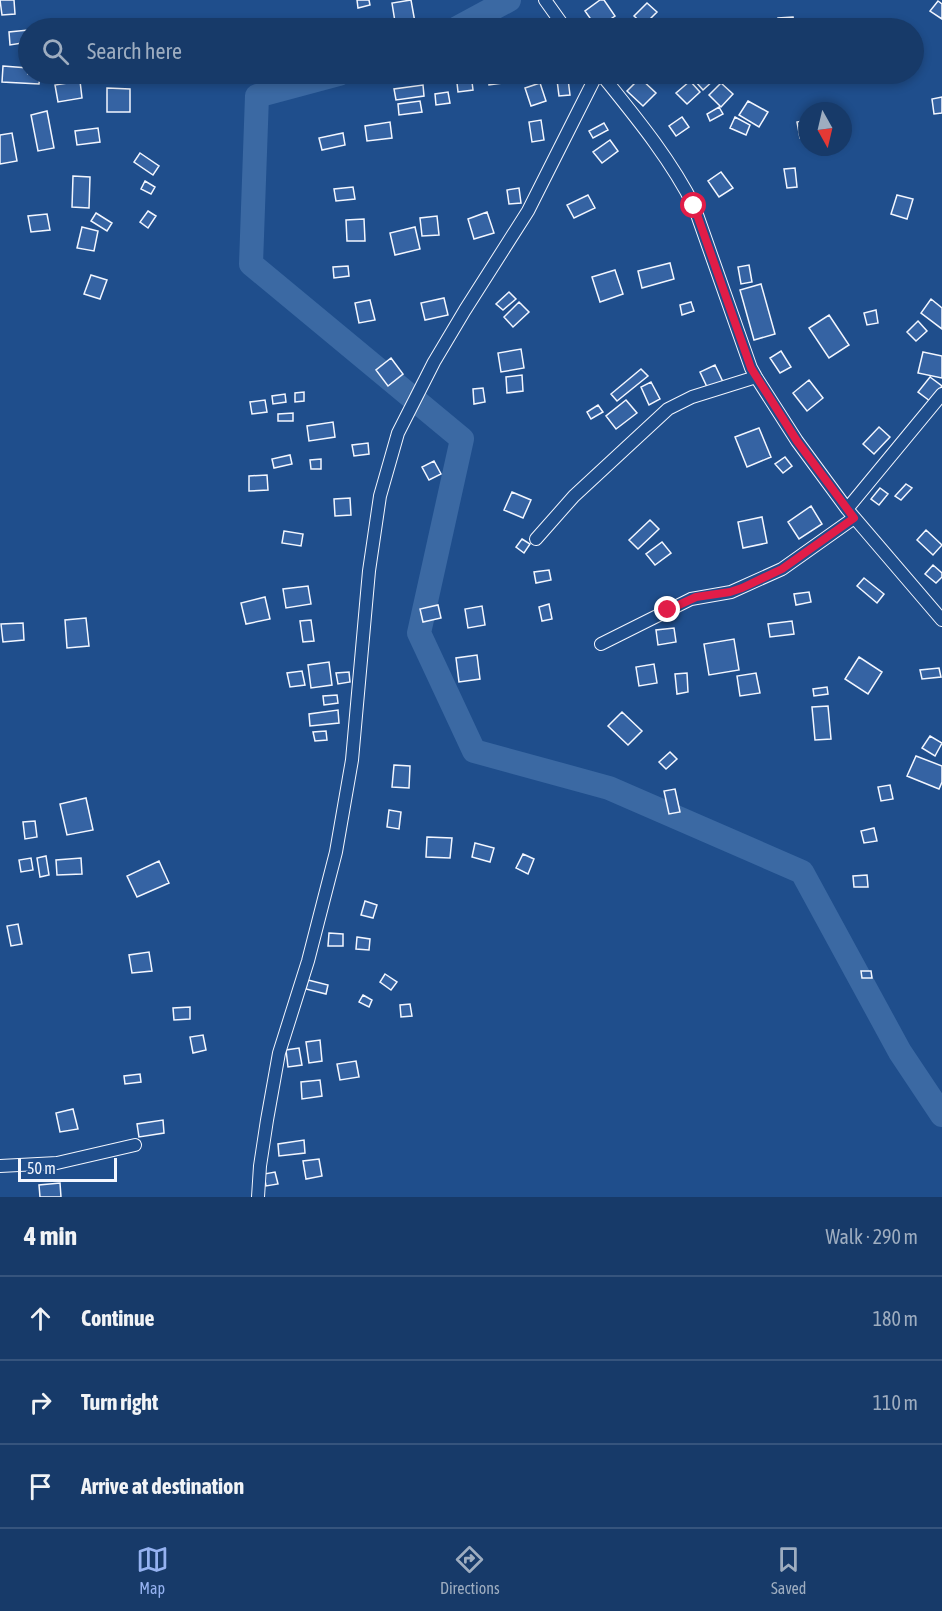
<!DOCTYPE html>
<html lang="en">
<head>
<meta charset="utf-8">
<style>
  :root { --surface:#173a69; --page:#244571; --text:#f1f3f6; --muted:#9eadc0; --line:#36547d; --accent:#95b2f1 }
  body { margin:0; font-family:"Asap Condensed",sans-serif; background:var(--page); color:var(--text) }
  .compass { position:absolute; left:798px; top:102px; width:54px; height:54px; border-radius:50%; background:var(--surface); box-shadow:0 3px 9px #0003; rotate:172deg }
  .scale { position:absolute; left:18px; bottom:15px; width:99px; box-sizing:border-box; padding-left:6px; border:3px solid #f2f6ff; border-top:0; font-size:16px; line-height:21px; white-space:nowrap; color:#f2f6ff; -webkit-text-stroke:4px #1f4e8c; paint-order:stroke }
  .stop { position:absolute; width:18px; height:18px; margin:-14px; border:4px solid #e11d48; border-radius:50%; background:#fff }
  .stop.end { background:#e11d48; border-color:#fff; box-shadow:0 2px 6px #0008 }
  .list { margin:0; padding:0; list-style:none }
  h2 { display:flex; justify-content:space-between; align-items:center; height:78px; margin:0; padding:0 24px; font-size:26px }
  h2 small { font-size:20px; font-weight:400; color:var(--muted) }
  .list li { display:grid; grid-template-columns:39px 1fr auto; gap:18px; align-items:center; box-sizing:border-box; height:84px; padding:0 24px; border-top:2px solid var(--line) }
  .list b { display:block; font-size:22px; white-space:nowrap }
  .list em { font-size:20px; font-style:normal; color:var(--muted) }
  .icon { flex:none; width:33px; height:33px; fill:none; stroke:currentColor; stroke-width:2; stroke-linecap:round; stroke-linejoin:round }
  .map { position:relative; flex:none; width:942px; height:1197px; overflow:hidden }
  .search { position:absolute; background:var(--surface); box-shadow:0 3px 9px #0003; left:18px; right:18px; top:18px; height:66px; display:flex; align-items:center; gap:15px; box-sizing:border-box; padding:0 21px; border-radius:33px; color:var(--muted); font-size:22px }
  .sheet { height:330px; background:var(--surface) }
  nav { display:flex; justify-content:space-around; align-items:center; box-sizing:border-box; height:84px; border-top:2px solid var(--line); background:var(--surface); font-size:16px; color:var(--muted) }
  nav a { display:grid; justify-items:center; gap:3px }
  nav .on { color:var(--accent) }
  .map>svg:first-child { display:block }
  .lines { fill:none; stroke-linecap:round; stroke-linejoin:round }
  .river { stroke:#3b69a3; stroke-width:24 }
  .building { fill:#3563a3; stroke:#f2f6ff; stroke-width:1.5 }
  .minor-casing { stroke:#f2f6ff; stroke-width:14 }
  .minor { stroke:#1f4e8c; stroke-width:12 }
  .route { stroke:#e11d48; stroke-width:8 }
</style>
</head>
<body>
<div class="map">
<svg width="942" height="1197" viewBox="0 0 942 1197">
  <rect width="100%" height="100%" fill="#1f4e8c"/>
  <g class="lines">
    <path class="river" d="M457 28 509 0
      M339 74 257 96 251 264 462 439 419 633 474 751 609 788 802 872 900 1052 942 1115"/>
  </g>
  <path class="building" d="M0 0H14L15 14 2 15Z
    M357 0H369L370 5 358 8Z
    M411 0 416 28H396L392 3Z
    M600 0H604L615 16 597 28 585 11Z
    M938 1 942 4V19L930 11Z
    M647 3 657 12 644 25 634 16Z
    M793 17 795 28H779L778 18Z
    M28 30V42L10 45 9 32Z
    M3 66 28 68V74H40L39 84 2 82Z
    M488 74H501L502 83 489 85Z
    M705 74H710L715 79 703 90 696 82Z
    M640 78 656 93 643 106 627 91Z
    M568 79 570 95 559 96 557 80Z
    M80 81 82 98 58 102 55 85Z
    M690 81 700 92 687 104 676 93Z
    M472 82 473 90 458 92 457 83Z
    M540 83 546 101 531 106 525 88Z
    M721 83 733 94 721 107 709 95Z
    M423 85 424 96 396 100 394 89Z
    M107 88 130 89V112H107Z
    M448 92 450 103 436 105 435 94Z
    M942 97V113L934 114 932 99Z
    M420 101 422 112 399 115 398 104Z
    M748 101 768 112 759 127 739 115Z
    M719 107 723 114 710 121 707 114Z
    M47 111 54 148 38 151 31 115Z
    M682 117 689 127 676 136 669 126Z
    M735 117 750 125 746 135 730 128Z
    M541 120 544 140 532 142 529 122Z
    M807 120V137L800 138 797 122Z
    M390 122 392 138 367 141 365 126Z
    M604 123 608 130 593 138 589 131Z
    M98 128 100 142 77 145 75 131Z
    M12 133 17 161 0 164V135Z
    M343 133 345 145 322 150 319 138Z
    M610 140 618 151 602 163 593 152Z
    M140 153 159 166 153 175 134 162Z
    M795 168 797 187 787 188 784 169Z
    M721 172 733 188 719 197 708 181Z
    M73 176 90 177 89 208 72 207Z
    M145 181 155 187 151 194 141 189Z
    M353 187 355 199 336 201 334 189Z
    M519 188 521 203 509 204 507 190Z
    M588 195 595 208 574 218 567 205Z
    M897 195 913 199 907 219 891 214Z
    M148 211 156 216 148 228 140 222Z
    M487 212 494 233 474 239 468 219Z
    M96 213 112 223 107 231 91 221Z
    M47 214 50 230 31 232 28 216Z
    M437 216 439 235 422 236 420 218Z
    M364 219 365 241H347L346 220Z
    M82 227 98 231 94 251 77 248Z
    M415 227 420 249 395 255 390 233Z
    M670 263 674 279 642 288 638 271Z
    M749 265 752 282 741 284 738 267Z
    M348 266 349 276 334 278 333 267Z
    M615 270 623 294 600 302 592 277Z
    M91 275 107 280 100 299 84 294Z
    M761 284 775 334 754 340 740 290Z
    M509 292 516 299 503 310 496 304Z
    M444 298 448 315 425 320 421 303Z
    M931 299 942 308V329L921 313Z
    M370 300 375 320 359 323 355 303Z
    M519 302 529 312 513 327 504 317Z
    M691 302 694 311 682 315 680 305Z
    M876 310 878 323 867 325 864 313Z
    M829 315 849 345 829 358 809 328Z
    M918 321 927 331 916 341 907 332Z
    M521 349 524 368 501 372 498 353Z
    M781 351 791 367 780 373 770 358Z
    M923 352 942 356V378L918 373Z
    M391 358 403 374 388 386 376 370Z
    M715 365 723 382 708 389 700 372Z
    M641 369 648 376 617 401 611 394Z
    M522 375 523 391 507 393 506 377Z
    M930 377 942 386 930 401 918 392Z
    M809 380 823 398 807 411 793 393Z
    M651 382 660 399 649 405 641 387Z
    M483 388 485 402 474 404 473 389Z
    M304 392V401L295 402V393Z
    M285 394 286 402 273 404 272 396Z
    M265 400 267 412 252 414 250 402Z
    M626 400 637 413 616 429 606 416Z
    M598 405 603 412 591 419 587 412Z
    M293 413V421H278V414Z
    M333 422 335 437 309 441 307 426Z
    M879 427 890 437 874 454 863 444Z
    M759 428 771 457 747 467 735 437Z
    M368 443 369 454 354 456 352 445Z
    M290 455 292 464 274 468 272 459Z
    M785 457 792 466 783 473 775 464Z
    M321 459V469H311L310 460Z
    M434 461 441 474 429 480 422 467Z
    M267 475 268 490 249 491V476Z
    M906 484 912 488 901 500 895 496Z
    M880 488 888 494 879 505 871 499Z
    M512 492 531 500 523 518 504 510Z
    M350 498 351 515 335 516 334 499Z
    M811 506 822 524 799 539 788 522Z
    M762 517 767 543 743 548 738 522Z
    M650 520 659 529 638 549 629 540Z
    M926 530 942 545 933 555 917 540Z
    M284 531 303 534 301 546 282 543Z
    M522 539 530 544 524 553 516 547Z
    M662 542 671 553 655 565 646 554Z
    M933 565 942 573V577L936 583 925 574Z
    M549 570 551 580 536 583 534 572Z
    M864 578 884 594 877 603 857 586Z
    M308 586 311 604 286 608 283 589Z
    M809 592 811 602 796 605 794 594Z
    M265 597 270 619 246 624 241 603Z
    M549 604 552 619 542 621 539 607Z
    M438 605 441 618 423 622 420 609Z
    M482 606 485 625 468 628 465 609Z
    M86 618 89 646 67 648 65 620Z
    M311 620 314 641 303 642 300 621Z
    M792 621 794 634 770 637 768 624Z
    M23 623 24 640 3 642 1 624Z
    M674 628 676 642 658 645 656 630Z
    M734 639 739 670 709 675 704 644Z
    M477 655 480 679 459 682 456 658Z
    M859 657 882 672 868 694 845 679Z
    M329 662 332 685 311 688 308 665Z
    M654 664 657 683 639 686 636 667Z
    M939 668 941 677 922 679 920 670Z
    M302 671 305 685 290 687 287 673Z
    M349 672 350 682 338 684 336 673Z
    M687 673 688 692 677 694 675 674Z
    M756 673 760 693 740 696 737 676Z
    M827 687 828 694 814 696 813 689Z
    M337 695 338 703 324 705 323 696Z
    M828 706 831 739 815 740 812 707Z
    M338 710 339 723 310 726 309 714Z
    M622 712 642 731 628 745 608 726Z
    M326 731 327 740 315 741 313 732Z
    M930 736 942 743 935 756 922 748Z
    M670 752 677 759 666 769 659 762Z
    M916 756 942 766V782L939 789 907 776Z
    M394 765 410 766 409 788 392 787Z
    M890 785 893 799 881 801 878 787Z
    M675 789 680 812 669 814 664 791Z
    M86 798 93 830 67 835 60 804Z
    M389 810 401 812 399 829 387 827Z
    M35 821 37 837 25 839 23 822Z
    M874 828 877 841 864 843 861 831Z
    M427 837 452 838 450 858 426 857Z
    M475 843 494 848 490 862 472 857Z
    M523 854 534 859 528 874 516 868Z
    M46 856 49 875 40 877 37 858Z
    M31 858 33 870 21 872 19 860Z
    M81 858 82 874 57 875 56 860Z
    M159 861 169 883 137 897 127 876Z
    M867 875 868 887H854L853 876Z
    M365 901 377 905 373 918 361 915Z
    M18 924 22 944 11 946 7 926Z
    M329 933 343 934V946H328Z
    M357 937 370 939 369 950 356 949Z
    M149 952 152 971 132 973 129 955Z
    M861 971H871L872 978H862Z
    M385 974 397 982 391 990 380 982Z
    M308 980 328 985 326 994 306 989Z
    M363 995 372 1000 369 1007 359 1002Z
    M410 1004 412 1016 401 1017 400 1005Z
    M190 1007V1019L174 1020 173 1008Z
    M203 1035 206 1050 193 1053 190 1037Z
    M320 1040 322 1061 309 1063 306 1042Z
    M299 1048 302 1065 288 1067 286 1050Z
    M356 1061 359 1077 340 1080 337 1064Z
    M140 1074 141 1082 125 1084 124 1076Z
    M320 1080 322 1096 302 1099 301 1082Z
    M73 1109 78 1129 60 1132 56 1113Z
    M163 1120 164 1133 139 1137 137 1124Z
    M304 1140 305 1153 279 1156 278 1144Z
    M319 1159 322 1176 306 1179 303 1161Z
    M275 1172 278 1184 266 1186 264 1174Z
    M60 1183 61 1197H40L39 1185Z"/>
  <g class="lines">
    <g class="minor-casing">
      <path id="minor" d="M545 0 565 28
        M601 74C634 115 670 158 694 206L751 368 756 377 797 441 847 509 942 620
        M847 509 942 394
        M536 539 574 496 668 409 692 397 756 377
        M601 644 691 599 731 592 782 569 854 518
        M0 1166 57 1163 135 1145
        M258 1197 260 1166 267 1120 279 1053 308 961 336 852 352 760 369 571 380 496 398 433 434 362 465 310 528 211 597 74"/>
    </g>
    <use href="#minor" class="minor"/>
  </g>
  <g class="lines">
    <path class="route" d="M668 610 696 597 730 592 742 588 782 569 854 518 797 441 751 368 694 206"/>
  </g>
</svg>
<svg class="compass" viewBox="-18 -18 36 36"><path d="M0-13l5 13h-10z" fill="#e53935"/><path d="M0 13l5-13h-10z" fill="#9eadc0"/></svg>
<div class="scale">50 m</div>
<div class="stop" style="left:694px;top:206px"></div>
<div class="stop end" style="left:668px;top:610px"></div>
<div class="search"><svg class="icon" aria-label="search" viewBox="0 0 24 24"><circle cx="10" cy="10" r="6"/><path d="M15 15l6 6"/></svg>Search here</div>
</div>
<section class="sheet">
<h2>4 min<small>Walk · 290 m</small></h2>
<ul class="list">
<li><svg class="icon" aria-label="ahead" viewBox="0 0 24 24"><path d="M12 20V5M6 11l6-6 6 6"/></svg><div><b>Continue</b></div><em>180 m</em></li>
<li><svg class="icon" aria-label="right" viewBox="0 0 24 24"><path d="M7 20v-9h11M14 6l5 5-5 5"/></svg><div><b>Turn right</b></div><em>110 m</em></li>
<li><svg class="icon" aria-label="arrive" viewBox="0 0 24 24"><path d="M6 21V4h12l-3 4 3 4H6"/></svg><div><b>Arrive at destination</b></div></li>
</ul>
</section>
<nav>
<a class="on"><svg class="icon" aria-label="map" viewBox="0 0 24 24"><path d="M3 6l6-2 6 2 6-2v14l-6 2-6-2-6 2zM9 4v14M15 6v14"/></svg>Map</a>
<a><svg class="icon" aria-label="directions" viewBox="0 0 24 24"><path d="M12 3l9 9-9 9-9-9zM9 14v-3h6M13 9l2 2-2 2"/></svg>Directions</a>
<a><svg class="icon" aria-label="saved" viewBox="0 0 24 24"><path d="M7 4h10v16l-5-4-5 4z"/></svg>Saved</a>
</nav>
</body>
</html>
